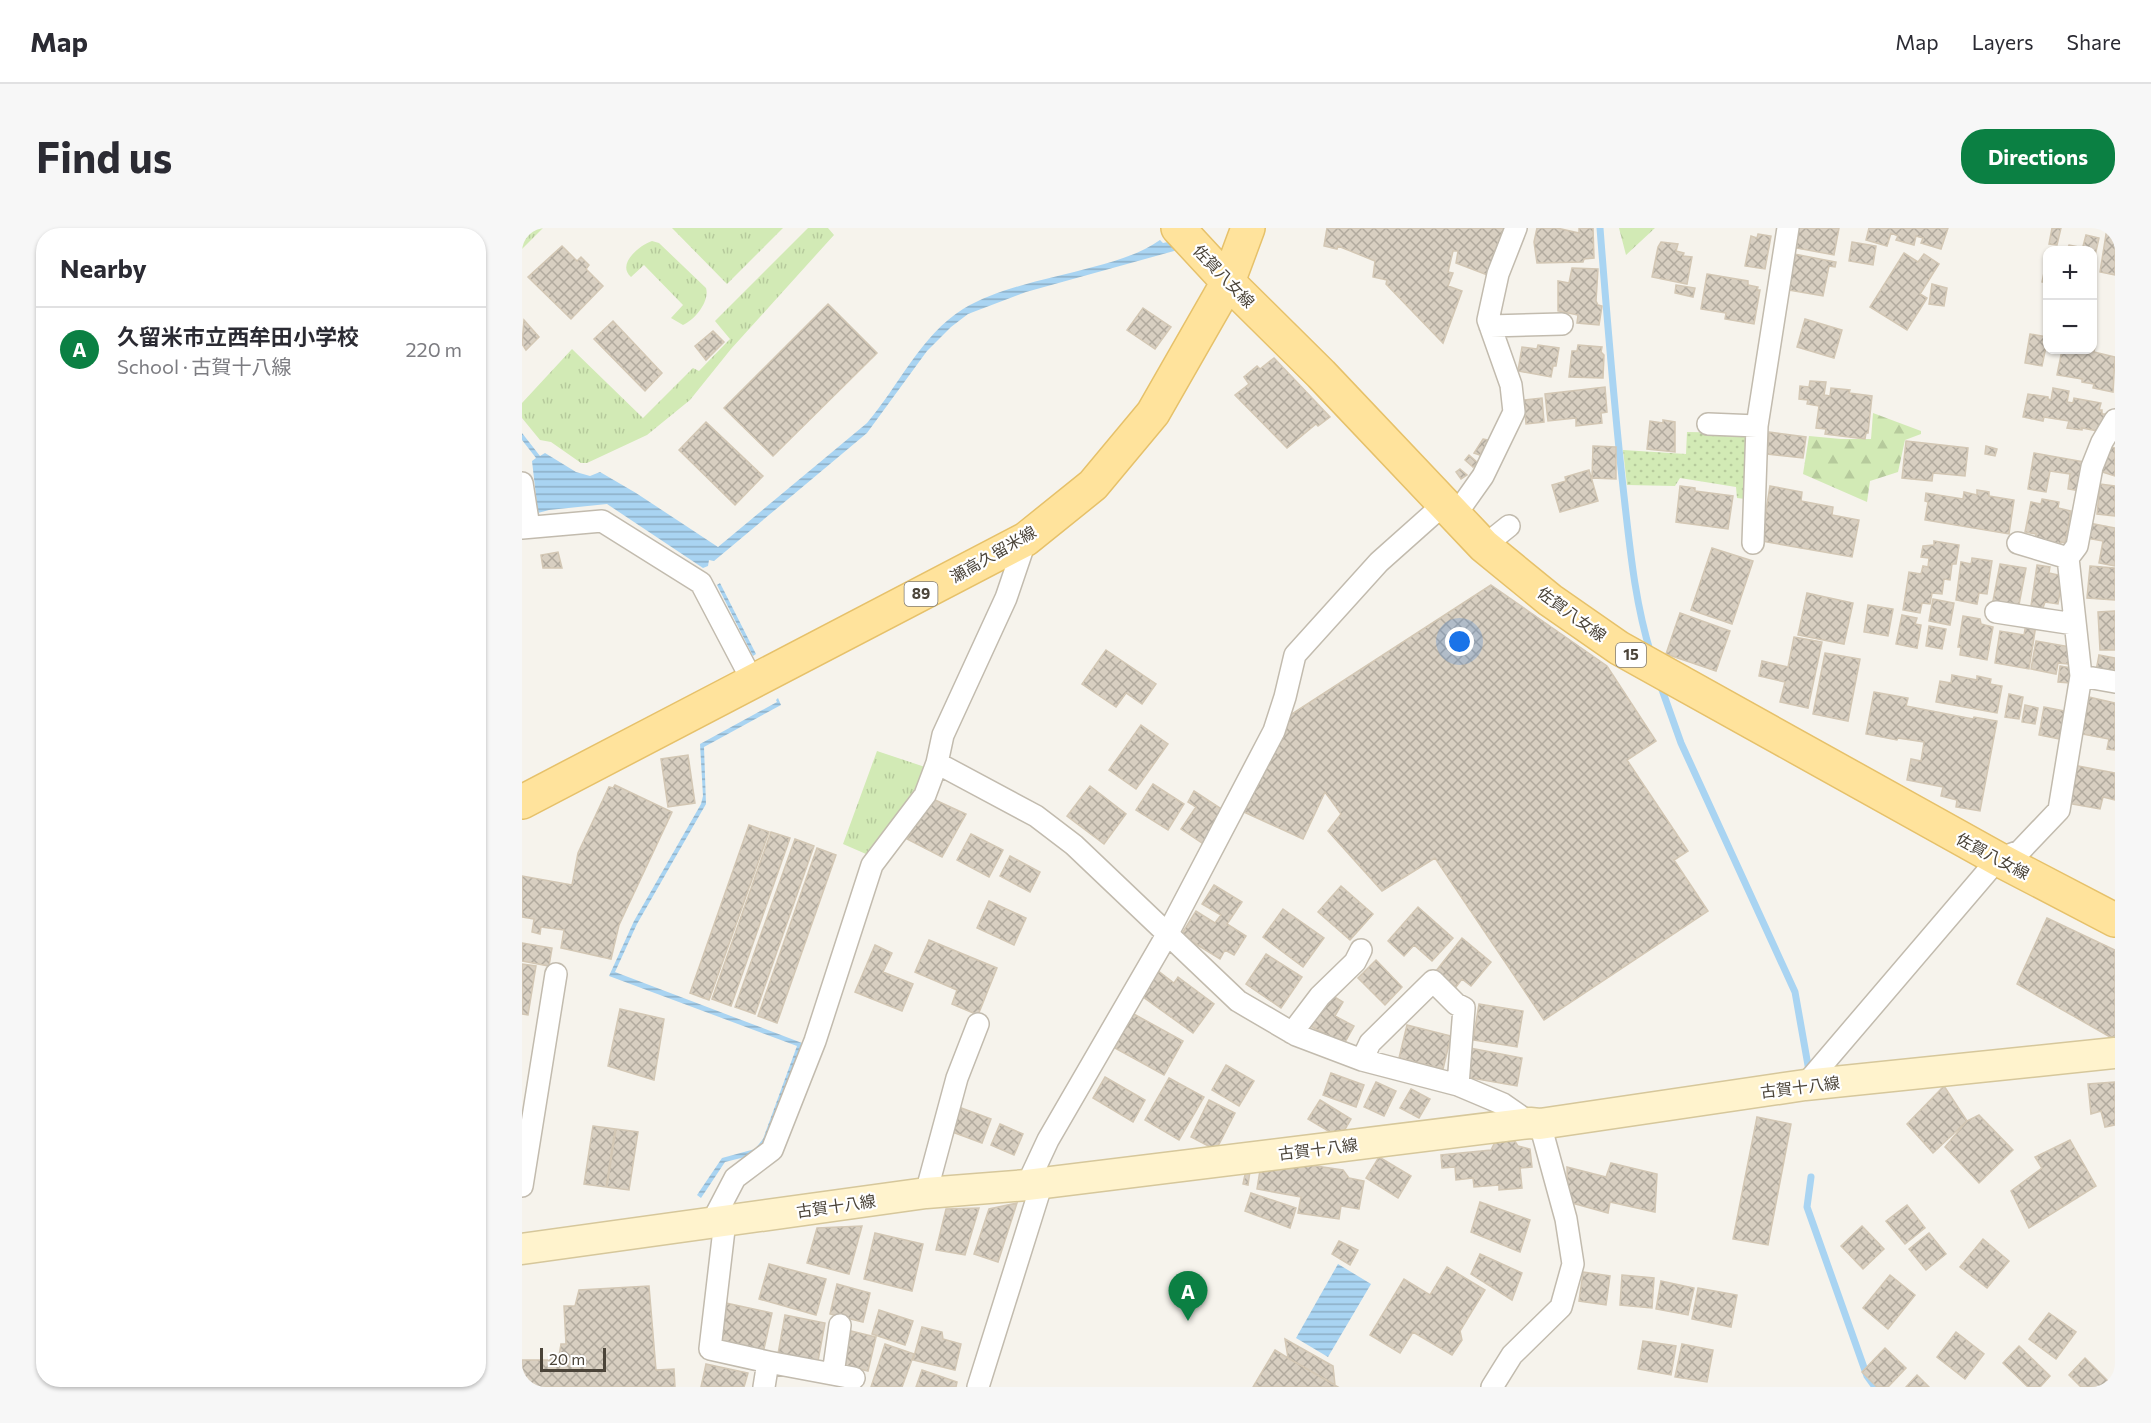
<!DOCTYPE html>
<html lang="en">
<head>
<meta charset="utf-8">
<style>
  :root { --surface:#fff; --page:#f7f7f7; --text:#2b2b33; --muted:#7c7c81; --line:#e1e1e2; --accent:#0b8043 }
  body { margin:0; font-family:Commissioner,"Noto Sans JP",sans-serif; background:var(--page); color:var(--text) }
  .controls { position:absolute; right:18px; top:18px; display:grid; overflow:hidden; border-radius:12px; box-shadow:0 2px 4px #0004 }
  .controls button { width:54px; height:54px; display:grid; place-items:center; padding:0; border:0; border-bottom:2px solid var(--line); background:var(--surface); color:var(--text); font:30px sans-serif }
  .scale { position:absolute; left:18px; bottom:15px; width:66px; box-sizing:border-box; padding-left:6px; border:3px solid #4b4439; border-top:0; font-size:16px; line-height:21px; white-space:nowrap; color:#4b4439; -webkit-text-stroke:4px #fff; paint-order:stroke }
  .you { position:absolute; left:938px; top:414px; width:21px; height:21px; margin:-15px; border:4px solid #fff; border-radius:50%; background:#1a73e8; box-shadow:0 0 0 9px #1a73e833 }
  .badge { display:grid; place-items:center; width:39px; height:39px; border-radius:50%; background:var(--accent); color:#fff; font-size:20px; font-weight:700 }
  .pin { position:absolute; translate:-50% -50px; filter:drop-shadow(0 2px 3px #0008) }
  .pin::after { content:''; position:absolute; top:32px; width:21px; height:18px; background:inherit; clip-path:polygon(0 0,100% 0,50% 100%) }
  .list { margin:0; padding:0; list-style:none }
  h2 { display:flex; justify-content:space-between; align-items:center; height:78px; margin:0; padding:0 24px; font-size:26px }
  h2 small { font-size:20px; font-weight:400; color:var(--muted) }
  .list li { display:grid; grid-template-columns:39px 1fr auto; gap:18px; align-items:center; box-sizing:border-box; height:84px; padding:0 24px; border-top:2px solid var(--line) }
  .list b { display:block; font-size:22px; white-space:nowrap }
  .list p { margin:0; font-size:20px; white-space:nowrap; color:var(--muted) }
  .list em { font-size:20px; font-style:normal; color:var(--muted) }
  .map { position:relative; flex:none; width:1593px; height:1159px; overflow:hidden; border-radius:24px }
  header { display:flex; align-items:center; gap:36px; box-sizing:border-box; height:84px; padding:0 30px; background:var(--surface); border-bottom:2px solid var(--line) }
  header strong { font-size:28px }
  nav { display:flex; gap:33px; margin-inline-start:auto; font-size:21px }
  .intro { display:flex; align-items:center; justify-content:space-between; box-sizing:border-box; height:144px; padding:0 36px }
  h1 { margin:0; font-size:42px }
  .button { padding:15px 27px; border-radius:24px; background:var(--accent); color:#fff; font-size:21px; font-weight:700 }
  main { display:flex; gap:36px; padding:0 36px }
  aside { flex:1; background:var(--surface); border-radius:24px; box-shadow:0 2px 4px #0004 }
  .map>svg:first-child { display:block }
  .grass { fill:url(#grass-tufts) }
  .forest { fill:url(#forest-firs) }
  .garden { fill:url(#garden-dots) }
  .water { fill:url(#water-rules) }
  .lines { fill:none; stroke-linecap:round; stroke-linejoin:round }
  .stream { stroke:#a9d4f2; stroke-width:7 }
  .building { fill:url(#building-cross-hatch); stroke:#d3c7b4; stroke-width:1.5 }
  .street-casing { stroke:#c2bbae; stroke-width:24 }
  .secondary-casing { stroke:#d6c79b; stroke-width:33 }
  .primary-casing { stroke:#e6c16a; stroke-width:36 }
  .street { stroke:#fff; stroke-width:21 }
  .secondary { stroke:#fff3cd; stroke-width:30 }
  .primary { stroke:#ffe39c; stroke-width:33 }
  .labels { text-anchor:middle; stroke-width:4.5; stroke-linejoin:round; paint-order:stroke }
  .shield { fill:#fff; stroke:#817c74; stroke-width:1.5 }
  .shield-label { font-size:15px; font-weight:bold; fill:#4b4439 }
  .street-label { font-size:16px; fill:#4b4439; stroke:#fff }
</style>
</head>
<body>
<header>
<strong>Map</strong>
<nav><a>Map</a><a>Layers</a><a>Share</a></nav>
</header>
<div class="intro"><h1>Find us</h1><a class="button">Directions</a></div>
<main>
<aside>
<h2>Nearby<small></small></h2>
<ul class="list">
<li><span class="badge">A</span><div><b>久留米市立西牟田小学校</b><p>School · 古賀十八線</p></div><em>220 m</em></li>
</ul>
</aside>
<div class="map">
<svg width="1593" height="1159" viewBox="0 0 1593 1159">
  <defs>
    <pattern id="grass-tufts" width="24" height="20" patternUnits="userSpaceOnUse" patternTransform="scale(1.5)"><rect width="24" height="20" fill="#d2eab5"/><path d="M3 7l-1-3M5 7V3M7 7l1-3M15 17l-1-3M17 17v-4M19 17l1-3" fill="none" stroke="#b6ca9c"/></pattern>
    <pattern id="forest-firs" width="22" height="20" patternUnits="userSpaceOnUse" patternTransform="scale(1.5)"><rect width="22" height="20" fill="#d2eab5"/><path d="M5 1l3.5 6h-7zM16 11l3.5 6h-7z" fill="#b6ca9c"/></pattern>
    <pattern id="garden-dots" width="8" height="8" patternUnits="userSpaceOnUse" patternTransform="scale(1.5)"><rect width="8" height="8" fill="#d2eab5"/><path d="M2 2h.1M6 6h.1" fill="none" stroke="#b6ca9c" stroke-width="1.8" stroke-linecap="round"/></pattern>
    <pattern id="water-rules" width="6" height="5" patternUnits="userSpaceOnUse" patternTransform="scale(1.5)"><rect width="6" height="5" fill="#a9d4f2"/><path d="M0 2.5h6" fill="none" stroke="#8caec5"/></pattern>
    <pattern id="building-cross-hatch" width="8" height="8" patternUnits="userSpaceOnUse" patternTransform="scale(1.5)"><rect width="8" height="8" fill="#d8cfc1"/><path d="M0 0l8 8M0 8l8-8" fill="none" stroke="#b1aa9e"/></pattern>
  </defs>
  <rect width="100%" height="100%" fill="#f6f3ec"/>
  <path class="grass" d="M0 0H21L0 21Z
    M150 0H261L205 56Z
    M286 0H306L312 7 209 121 168 172 125 207 65 235H59L29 214 18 212 0 190V175L50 121 121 190 171 140 177 143 208 111 193 93Z
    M130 13 137 15 184 60C188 73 173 92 161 97L149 90 161 77 122 37 109 49C94 36 118 17 130 13Z
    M355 523 403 539C391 572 366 600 344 626L321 616Z"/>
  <path class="forest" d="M1097 0H1133L1104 27Z
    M1351 185 1399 203V206L1383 212 1376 244 1348 253 1345 274 1281 246 1287 208 1319 211H1349Z"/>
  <path class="garden" d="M1165 204 1226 205 1223 271 1215 270 1214 259 1158 250 1153 258 1105 257 1101 222 1164 226Z"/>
  <path class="water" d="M638 12 641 15 651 13 658 20 652 23 504 64 446 86 429 99 405 123 345 205 192 333 187 332 186 338 181 340 85 276 27 282 16 285 10 233 14 230 0 212V205L18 228 23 225 54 244 68 248 78 244 114 265 196 319 345 195C376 159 399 107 441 81 480 58 528 51 571 39 594 33 618 26 638 12Z
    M198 355 234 426 231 428 195 357Z
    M256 470 259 477 182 519 184 576 115 696 93 744 280 815 244 912 235 926 203 934 179 970 175 967 200 930 233 921 241 911 275 818 87 748 112 693 179 576 181 568 178 516 255 474 254 472Z
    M816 1036 849 1056 806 1129 774 1110Z"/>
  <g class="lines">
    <path class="stream" d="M1078 0C1085 90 1092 179 1102 268 1108 321 1113 375 1129 426
      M1138 456 1159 515 1273 764 1287 843
      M1289 949 1285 979 1345 1148 1353 1159"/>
  </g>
  <path class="building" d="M805 0H982L971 28 968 48 934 35 936 23H931L926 44 931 45 926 58 940 63 921 115 864 56 865 52 851 49 853 33 816 18 815 21 802 18Z
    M1015 0H1035L1057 5V0H1071L1072 30 1062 31 1061 34 1015 35 1012 14Z
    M1272 0H1317L1312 27 1274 20 1276 10 1271 8Z
    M1347 0H1426L1419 21 1399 15 1401 10 1394 8 1392 17 1374 12 1376 8 1369 5 1365 18 1344 12Z
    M1530 0H1539L1535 17 1527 16Z
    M1585 0H1593V47L1578 44Z
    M1236 6 1249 8 1243 41 1223 38 1229 8 1235 10Z
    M1564 7 1577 10 1570 41V22H1560Z
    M1139 14 1156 16 1154 23 1162 25 1161 28 1170 29 1165 56 1130 49 1136 19Z
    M1330 14 1354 18 1351 37 1327 33Z
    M1547 17 1557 19 1556 22H1545Z
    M40 18 55 33 59 29 67 37 64 41 81 58 49 91 6 49Z
    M1382 25 1396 34 1402 26 1417 36 1398 66 1405 70 1385 102 1348 79Z
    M1272 26 1314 34 1313 39 1307 38 1301 68 1266 62Z
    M1050 40 1076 41 1074 73 1076 77 1080 78 1077 97 1055 95 1056 87 1036 83V53L1047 55Z
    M1523 40 1526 41V55L1520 54Z
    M1185 46 1226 53V57L1236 59 1235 62H1238L1232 96 1203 91 1204 85 1179 81Z
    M1410 56 1425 60 1422 78 1407 76Z
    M1154 57 1173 60 1171 69 1153 65Z
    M306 76 355 125 251 228 202 180Z
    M621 80 649 99 633 121 605 102Z
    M1283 91 1320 102 1312 130 1275 119Z
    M2 92 17 109 4 122 0 116Z
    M91 93 140 145 123 163 72 111Z
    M191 103 202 114 184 132 173 118Z
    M1508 106 1526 109 1520 138 1503 135Z
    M1016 117 1037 120 1034 138H1031L1029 149 996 143 1000 119 1015 121Z
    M1056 117 1080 119 1079 124 1082 127 1081 150 1047 149 1050 123H1055Z
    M1570 118H1573L1572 124 1593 129 1591 164 1571 160 1572 156 1560 154V151L1535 147 1540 122H1570Z
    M752 130 808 189 796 198 794 196 765 220 713 167 727 156 722 149 735 138 738 141Z
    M1288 153 1304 154 1302 167 1308 168 1309 160 1328 162 1327 165 1350 168 1346 205H1344L1343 211 1303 206 1304 201 1294 200 1297 178 1285 176 1286 172 1277 171 1278 158 1287 159Z
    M1083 159 1085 184 1079 185 1080 195 1054 198V190L1026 193 1023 166Z
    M1531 160 1547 163 1545 174 1551 175 1552 170 1579 175 1577 182H1580V186H1584L1581 199 1576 198V203L1560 200V202L1545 200 1547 193 1522 189 1521 193 1501 189 1506 166 1526 169V171L1529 172Z
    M1020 170 1022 194 1004 196 1002 172Z
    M1141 192 1153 194V224L1125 221 1128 193 1141 195Z
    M184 194 241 248 213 277 157 222Z
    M1247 204 1284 209 1281 230 1245 226Z
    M961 211 966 212 958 227 952 225Z
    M1384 213 1446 220 1443 248 1411 245 1410 253 1380 250Z
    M1071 218 1094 219V251L1070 250Z
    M1464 218 1475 221 1473 228 1463 226Z
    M1584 218 1593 220V248L1577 243Z
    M1512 225 1563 234 1558 263 1546 261 1548 246 1528 243 1524 264 1506 261Z
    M947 227 956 235 951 239 943 232Z
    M938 241 945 247 939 251 934 244Z
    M1067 242 1076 273 1038 284 1030 257 1044 253 1043 249Z
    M1578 256 1593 258V288L1575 286Z
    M1158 258 1173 260V263L1211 268 1206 301 1154 294Z
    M1248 258 1280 264 1279 273 1311 279 1310 287 1337 292 1330 329 1239 313Z
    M1455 262 1467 264V268L1492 272 1487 306 1403 292 1406 274 1403 273 1404 265 1441 271 1442 264 1455 267Z
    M1520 271 1537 274 1536 280 1549 283 1543 315 1539 314 1538 318 1513 314 1514 306 1503 304 1509 274 1519 276Z
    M1567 295 1593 300V338L1577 335 1581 313 1564 310Z
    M1412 313 1437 317 1434 336H1430L1428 352 1422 351 1420 366 1410 365 1408 376 1400 375 1398 385 1381 382 1387 344 1399 346 1401 338 1406 339 1407 330 1399 329 1401 318 1412 317Z
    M1190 320 1231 333 1210 396 1169 382Z
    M36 324 40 340H21L19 327Z
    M1450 330 1470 333 1465 366 1457 365 1455 376 1434 372 1439 334 1449 336Z
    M1478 336 1504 340 1496 382 1470 378Z
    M1515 337 1528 339 1527 345 1541 348 1536 376 1523 374 1521 380 1509 378Z
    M1568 338 1593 340V372L1565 370Z
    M969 357 1085 438 1134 513 1105 532 1166 623 1152 632 1186 683 1022 792 913 630 860 663 806 603 819 586 803 564 781 611 722 584 762 491Z
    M1285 365 1331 375 1322 416 1276 407Z
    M1411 371 1432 375 1428 397 1407 393Z
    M1346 377 1371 381 1366 408 1342 404Z
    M1593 383V422H1578L1576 384Z
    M1158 385 1208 403 1194 443 1144 426Z
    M1380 387 1395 390 1393 396 1399 397 1395 420 1374 416Z
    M1441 388 1458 391 1459 396 1471 399 1465 432 1438 427 1439 419H1436Z
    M1504 396 1514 397 1507 441 1473 435 1478 403 1502 407Z
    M1407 398 1424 401 1420 421 1404 418Z
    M1272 409 1300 414 1286 480 1258 474 1263 454 1237 448 1240 433 1266 439Z
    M1514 413 1549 419 1546 436 1536 435 1534 446 1509 441Z
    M584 422 634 456 620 476 604 465 594 479 560 456Z
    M1303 425 1338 431 1326 493 1291 486Z
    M1577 427 1593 430V447L1574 443Z
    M1538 438 1550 440 1548 455 1536 454Z
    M1430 447 1455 452V448L1469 451 1468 456 1480 458 1475 485 1414 474 1418 453 1429 455Z
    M1352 464 1386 470 1384 478 1451 491 1452 489 1475 493 1458 583 1434 579 1435 572 1419 568 1421 559 1385 552 1389 531 1399 533 1402 514 1376 510 1375 512 1344 506Z
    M1487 466 1501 469 1497 491 1483 489Z
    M1567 469 1593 475V522L1585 521 1587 511 1560 506Z
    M1503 477 1516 480 1513 496 1500 494Z
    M1522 479 1543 483 1538 511 1517 507Z
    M619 497 646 516 614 561 587 542Z
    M166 527 173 575 146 579 139 531Z
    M1551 537 1593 545V572L1581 569 1578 581 1544 575Z
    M631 556 662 576 646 602 614 582Z
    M93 557 150 584 97 697 89 731 39 720 42 702 19 699 18 706 10 704 12 691 0 689V648L50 657 56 625 87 559 91 560Z
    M568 558 604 586 582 616 545 588Z
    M672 563 704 584 683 617 659 601 674 579 666 574Z
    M411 571 444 586 420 629 385 611Z
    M227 597 247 604 187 772 168 765Z
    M249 604 268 610 209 778 190 771Z
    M449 606 481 622 467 649 435 632Z
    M273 611 292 618 233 786 213 779Z
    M295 620 314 627 255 795 236 788Z
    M488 628 518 644 508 664 478 648Z
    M692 657 720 674 705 696 724 708 712 727 703 722 698 731 659 707 674 683 693 695 699 687 680 676Z
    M819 658 851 686 828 712 796 684Z
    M467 673 504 690 492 717 455 700Z
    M896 679 931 710 910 733 892 717 882 728 866 713Z
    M761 681 802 710 781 739 741 709Z
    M1525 690 1593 722V808L1590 810 1495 756Z
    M940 710 969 734 949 758 940 751 934 759 914 743Z
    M407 712 475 740 456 787 430 776 435 762 393 744Z
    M0 715 30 720 27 738 0 733Z
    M353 717 370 725 361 744 391 756 380 783 333 764Z
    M744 726 780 749 759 780 724 756Z
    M854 732 880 759 863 777 836 750Z
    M0 736 14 738 6 787 0 786Z
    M635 742 652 755 656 749 692 776 671 805 617 766Z
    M806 765 821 774 813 788 832 798 822 816 788 798Z
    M957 776 1001 783 995 819 951 812Z
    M98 781 142 791 132 852 86 838Z
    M610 785 661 813 642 847 591 819Z
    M885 797 929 808 921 841 877 830Z
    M948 820 1000 830 995 858 943 849Z
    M704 837 732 853 717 878 690 862Z
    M809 845 842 857 834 879 801 867Z
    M583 849 623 872 611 894 571 870Z
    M647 850 682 869 657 912 623 892Z
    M854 854 874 863 862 888 842 879Z
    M1593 854V897L1583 899 1579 883 1569 886 1566 856Z
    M1422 858 1445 893 1411 925 1385 896Z
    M889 861 908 871 897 890 878 880Z
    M687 872 713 885 694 922 669 909Z
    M798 872 829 891 818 910 786 891Z
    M434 878 469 891 460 915 425 902Z
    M1457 887 1491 922 1457 955 1423 919 1445 893Z
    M1235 889 1269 896 1246 1017 1211 1011Z
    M478 896 501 906 492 927 469 917Z
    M71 898 93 901 84 959 62 956Z
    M94 901 116 904 107 962 85 959Z
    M992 912 996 918 1008 921 1010 939 998 940 1000 960 977 962V957L952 959 951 950 934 952 933 939 920 940 919 927 969 922 973 914Z
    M1548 912 1574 958 1507 1000 1489 963 1520 940 1513 929Z
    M857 929 889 948 876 970 844 950Z
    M740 930 821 942 827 950 842 953 837 981 819 978 817 991 776 985 779 969 735 961Z
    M1089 935 1135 946 1133 984 1088 974 1086 985 1046 974 1045 939 1084 949Z
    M724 942 728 943 726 957 721 956Z
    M729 965 774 980 768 1000 723 983Z
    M958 974 1008 992 998 1024 949 1004Z
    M495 975 476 1034 452 1026 467 981Z
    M1385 977 1403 1000 1383 1016 1364 993Z
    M457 980 443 1027 414 1022 424 981Z
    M340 998 327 1046 285 1035 295 1000Z
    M1340 998 1362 1021 1341 1041 1319 1018Z
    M353 1005 401 1016 390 1063 342 1051Z
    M1407 1005 1424 1026 1404 1042 1387 1021Z
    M1461 1011 1487 1033 1465 1060 1438 1039Z
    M817 1013 836 1022 828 1037 810 1026Z
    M958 1026 1000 1045 990 1072 949 1046Z
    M247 1036 304 1051 294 1087 237 1071Z
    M925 1039 963 1062 938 1103 940 1112 930 1127 891 1104 878 1125 848 1107 882 1051 908 1067Z
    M1061 1044 1088 1048 1084 1077 1057 1073Z
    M1100 1047 1132 1050 1130 1080 1098 1077Z
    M1368 1047 1393 1067 1366 1101 1341 1080Z
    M1139 1053 1172 1060 1166 1087 1134 1081Z
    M315 1056 348 1065 341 1094 308 1086Z
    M127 1058 134 1142 152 1141 153 1159H0V1132H28L29 1127 37 1128 39 1116H44L42 1078H53L57 1062Z
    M1176 1060 1215 1067 1209 1099 1170 1091Z
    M204 1075 250 1085 241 1125 196 1115Z
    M357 1082 391 1093 383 1117 350 1106Z
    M1527 1085 1554 1104 1534 1131 1507 1111Z
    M263 1087 303 1095 296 1133 256 1126Z
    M400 1099 420 1104 421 1111 439 1116 433 1142 391 1132Z
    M329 1103 354 1109 346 1143 321 1137Z
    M1434 1104 1462 1126 1443 1151 1415 1129Z
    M763 1111 811 1138 813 1157 766 1130Z
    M1121 1113 1154 1118 1149 1147 1116 1141Z
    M363 1116 392 1126 380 1159H349Z
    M1160 1116 1191 1122 1185 1154 1153 1149Z
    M1497 1118 1528 1148 1518 1159H1506L1481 1135Z
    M1363 1120 1384 1140 1366 1159H1355L1340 1144Z
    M753 1122 766 1130 816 1159H731Z
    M1563 1130 1592 1159H1559L1547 1147Z
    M184 1136 226 1145 222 1159H179Z
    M400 1142 435 1154 434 1159H394Z
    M1395 1147 1407 1159H1384Z"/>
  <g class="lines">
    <g class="street-casing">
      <path id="street" d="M968 98 1040 96
        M1186 196 1235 198
        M0 255 7 299
        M932 289 961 248 992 184 989 157 966 92 976 46 994 0
        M0 300 80 293 179 355 231 454
        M1231 315 1235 198 1266 0
        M962 318 987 298
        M1546 330 1555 318 1570 239 1580 214 1593 192
        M1474 384 1552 396
        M1559 448 1593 454
        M415 535 514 588 552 617 716 773 774 807 840 832 936 857 981 876 1008 895
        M770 805 798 768 833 734 839 722
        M840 832 848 815 911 753 934 776 942 780 936 857
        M1283 857 1476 631 1498 623 1537 582 1559 448 1546 330 1496 315
        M505 957 526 912 646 705 752 503 763 469 773 427 857 334 921 277
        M0 958 34 746
        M404 965 435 850 456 796
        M203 993 188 1121 246 1134 242 1159
        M190 994 213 950 250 922 293 813 350 637 403 567 415 535 421 507 484 370 504 311
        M246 1134 332 1150
        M311 1146 318 1097
        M456 1159 520 955
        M970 1159 990 1127 1039 1079 1051 1036 1044 991 1018 896"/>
    </g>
    <g class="secondary-casing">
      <path id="secondary" d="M0 1021 404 965 505 957 1008 895 1018 896 1283 857 1593 825"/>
    </g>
    <g class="primary-casing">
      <path id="primary" d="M656 0 706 54 799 146 962 318 1028 372 1097 420 1476 631 1593 692
        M0 574 504 311 571 257 631 185 706 54 726 0"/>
    </g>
    <use href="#street" class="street"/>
    <use href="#secondary" class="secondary"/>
    <use href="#primary" class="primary"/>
  </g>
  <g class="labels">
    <g class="shield">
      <rect x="382.5" y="354" width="33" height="24" rx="4.5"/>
      <rect x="1094" y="415" width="30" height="24" rx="4.5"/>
    </g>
    <g class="shield-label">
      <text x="399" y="371">89</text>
      <text x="1109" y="432">15</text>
    </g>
    <g class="street-label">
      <text transform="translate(702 48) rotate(46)" y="6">佐賀八女線</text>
      <text transform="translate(471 326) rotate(-30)" y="6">瀬高久留米線</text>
      <text transform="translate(1050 386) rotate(36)" y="6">佐賀八女線</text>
      <text transform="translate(1471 628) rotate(28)" y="6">佐賀八女線</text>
      <text transform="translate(1278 859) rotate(-7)" y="6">古賀十八線</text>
      <text transform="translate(796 921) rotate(-7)" y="6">古賀十八線</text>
      <text transform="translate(314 978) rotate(-8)" y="6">古賀十八線</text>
    </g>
  </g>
</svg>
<div class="controls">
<button>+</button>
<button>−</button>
</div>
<div class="scale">20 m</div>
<div class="you"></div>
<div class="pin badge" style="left:666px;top:1093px">A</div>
</div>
</main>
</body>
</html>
